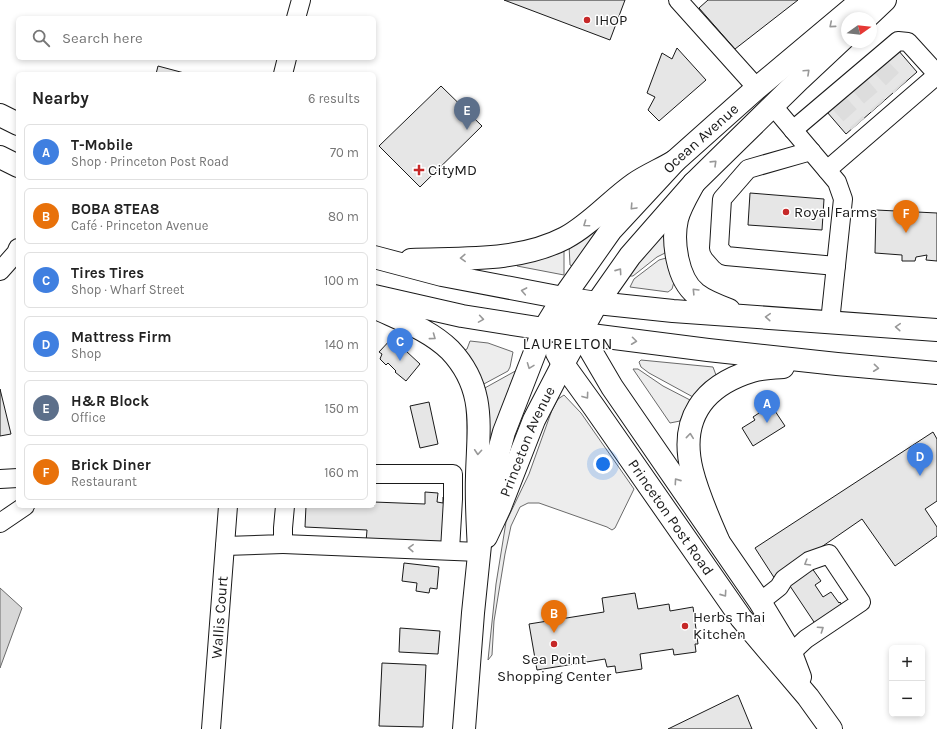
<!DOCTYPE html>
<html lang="en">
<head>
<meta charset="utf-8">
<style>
  :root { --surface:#fff; --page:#f2f2f2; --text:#222; --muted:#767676; --line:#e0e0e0; --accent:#7c3aed }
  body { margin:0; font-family:Karla,sans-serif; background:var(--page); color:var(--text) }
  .controls { position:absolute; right:12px; bottom:12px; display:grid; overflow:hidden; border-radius:6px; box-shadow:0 2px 6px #0003 }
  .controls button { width:36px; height:36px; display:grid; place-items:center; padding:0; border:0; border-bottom:1px solid var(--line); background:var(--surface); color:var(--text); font:20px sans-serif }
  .compass { position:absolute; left:841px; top:12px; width:36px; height:36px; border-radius:50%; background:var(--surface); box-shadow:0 2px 6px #0003; rotate:75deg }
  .you { position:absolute; left:603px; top:464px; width:14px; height:14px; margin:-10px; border:3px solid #fff; border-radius:50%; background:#1a73e8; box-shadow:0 0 0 6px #1a73e833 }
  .badge { display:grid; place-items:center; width:26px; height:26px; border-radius:50%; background:var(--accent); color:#fff; font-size:13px; font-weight:700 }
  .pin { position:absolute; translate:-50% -33px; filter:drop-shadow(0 1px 2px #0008) }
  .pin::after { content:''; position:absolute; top:21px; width:14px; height:12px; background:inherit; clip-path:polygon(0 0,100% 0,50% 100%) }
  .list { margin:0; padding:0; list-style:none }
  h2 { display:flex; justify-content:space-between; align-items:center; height:52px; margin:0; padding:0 16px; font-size:17px }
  h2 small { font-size:13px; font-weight:400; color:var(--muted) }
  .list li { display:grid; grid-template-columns:26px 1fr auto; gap:12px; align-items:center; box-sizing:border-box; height:56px; margin:0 8px 8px; padding:0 8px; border:1px solid var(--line); border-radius:6px }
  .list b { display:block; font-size:15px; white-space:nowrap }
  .list p { margin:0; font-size:13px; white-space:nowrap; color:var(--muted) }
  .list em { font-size:13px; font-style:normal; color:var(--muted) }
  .icon { flex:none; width:22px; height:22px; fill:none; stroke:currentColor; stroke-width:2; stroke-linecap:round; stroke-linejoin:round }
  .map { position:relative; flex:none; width:937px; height:729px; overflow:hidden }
  .search { position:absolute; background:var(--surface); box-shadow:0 2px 6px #0003; left:16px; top:16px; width:360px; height:44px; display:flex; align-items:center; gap:10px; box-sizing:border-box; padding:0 14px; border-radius:6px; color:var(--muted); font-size:15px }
  .panel { position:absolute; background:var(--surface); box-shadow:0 2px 6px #0003; left:16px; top:72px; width:360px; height:436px; border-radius:6px }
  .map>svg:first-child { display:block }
  .built { fill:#ededed; stroke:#6a6a6a }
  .water { fill:#d7d7d7; stroke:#6a6a6a }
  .building { fill:#e6e6e6; stroke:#1a1a1a }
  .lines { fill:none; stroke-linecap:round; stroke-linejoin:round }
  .minor-tunnel { stroke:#ddd; stroke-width:18; stroke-dasharray:18 9; stroke-linecap:butt }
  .minor-casing { stroke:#1a1a1a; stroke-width:20 }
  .major-casing { stroke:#1a1a1a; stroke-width:24 }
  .highway-casing { stroke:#1a1a1a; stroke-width:24 }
  .minor { stroke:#fff; stroke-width:18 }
  .major { stroke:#fff; stroke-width:22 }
  .highway { stroke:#fff; stroke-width:22 }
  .oneway { stroke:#989898 }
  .poi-dot { fill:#c62828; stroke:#fff; stroke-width:1.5 }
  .labels { text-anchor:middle; stroke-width:3; stroke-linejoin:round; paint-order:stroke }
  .poi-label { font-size:15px; fill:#1a1a1a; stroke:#fff; text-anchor:start }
  .street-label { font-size:15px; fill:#1a1a1a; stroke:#fff }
  .neighbourhood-label { font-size:16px; letter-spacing:1px; fill:#1a1a1a; stroke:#fff }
</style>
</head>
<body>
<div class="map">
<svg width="937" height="729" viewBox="0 0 937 729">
  <rect width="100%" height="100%" fill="#fff"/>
  <path class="built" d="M597 228 601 232 576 268 570 265 569 245Z
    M659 229 666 233 665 253 657 257 633 276H627Z
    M564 247V275L517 266V260Z
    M666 258 669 270 674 282 672 289 668 292 630 287 634 279 659 260Z
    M470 341 488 343 513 352 510 367 508 371 482 385 470 358 465 350 467 349Z
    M641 360 713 367 716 375 699 389 693 397 649 373 641 367 639 362Z
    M519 369 492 440H487L483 389Z
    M633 369H638L663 386 690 400 680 421 670 423Z
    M564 395 581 413 634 489 615 528 612 530 607 527 539 503H528L520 507 511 526 505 554 494 621 492 655 488 660 496 584 506 522 529 474 552 410 558 399Z"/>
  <path class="water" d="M0 588 22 608 0 668Z"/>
  <path class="building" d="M504 0H625L610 40Z
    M708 0H798L735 49 699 8Z
    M677 48 706 80 659 121 648 110 655 97 647 93 662 53 672 59Z
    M898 50 917 72 846 134 827 112Z
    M158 66 188 74H156Z
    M441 86 482 126 420 187 379 146Z
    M750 193 824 199 822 230 748 225Z
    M876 210 937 213V261L926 260 927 255 916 257 915 261H902V255L875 253Z
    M392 338 420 364 406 381 395 372 396 371 388 363 386 365 380 359 382 354 379 352Z
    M0 389 11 434 0 436Z
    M429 402 438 444 420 448 410 406Z
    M771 405 785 426 753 446 742 428 755 420 753 417Z
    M933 432 937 439V501L925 509 937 527V536L895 566 862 519 775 579 755 548Z
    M425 492 438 493 437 502 443 503V497L450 498 446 545 366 542 367 530 305 527 306 506H374V502L425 504Z
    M404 563 439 567 437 589 430 588 429 593 416 591 417 583 402 581Z
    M809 564 821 581 815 585 823 597 831 592 839 603 840 602 845 610 818 628 786 580Z
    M635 593 638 609 669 604 670 611 693 607 698 644H695L696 652 674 655 673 649 640 654 642 669 616 673 615 666 607 667 605 659 537 670 529 624 604 612 602 598Z
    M400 628 440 631 438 654 399 652Z
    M382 663 426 665 423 727 379 726Z
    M738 695 752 729H668Z"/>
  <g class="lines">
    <path class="minor-tunnel" d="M880 66 900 87
      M859 84 878 106
      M838 102 858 124"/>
    <g class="minor-casing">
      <g id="minor">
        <path d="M678 0 757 88"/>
        <path d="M296 18 301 0"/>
        <path d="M283 74 287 58"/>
        <path d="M773 106 837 182 843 199 830 322"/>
        <path d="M793 130 898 41 908 42 937 74"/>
        <path d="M811 151 748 169 722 199 719 248 726 256 836 266"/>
        <path d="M827 170 937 75"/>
        <path d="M0 271 16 253 18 248"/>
        <path d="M374 474H453V499L450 550"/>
        <path d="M0 479 18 478"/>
        <path d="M0 523 25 506"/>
        <path d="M283 544 479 552"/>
        <path d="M225 546 283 544V528L285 506"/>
        <path d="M760 602 779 587 784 579 809 561 829 554 861 602 806 639 791 653"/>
        <path id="s1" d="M211 729 228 506"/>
      </g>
    </g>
    <g class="major-casing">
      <g id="major">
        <path d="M866 18 885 0"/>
        <path d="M563 298 581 334 612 387 760 602 791 653 800 677"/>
        <path id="s2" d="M557 353 563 364 594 407 741 618 808 697 831 729"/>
        <path id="s3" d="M486 537 500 507 534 420 563 364 597 303 630 256 694 183 798 81 847 35"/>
        <path id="s4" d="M464 729 473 613 484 506 504 432 544 329 563 298 611 230 675 161 757 88 862 0"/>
      </g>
    </g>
    <g class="highway-casing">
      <path id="highway" d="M0 115 18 124
        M0 157 18 166
        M694 183C688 194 680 207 677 219 672 241 677 279 696 294 705 301 718 306 729 310
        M374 257 442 275 563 298 597 303 673 311 937 330
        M411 260C462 258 519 262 565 238 591 224 611 200 634 184 647 175 662 169 675 161
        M374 296 462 316 544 329 708 350 837 364 937 373
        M374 307C399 319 430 330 450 350 487 389 478 428 477 476 476 502 478 527 479 552
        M718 540C708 517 698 495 692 471 679 419 703 386 752 371 762 368 773 368 783 367"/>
    </g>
    <use href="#minor" class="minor"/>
    <use href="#major" class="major"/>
    <use href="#highway" class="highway"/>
  </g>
  <defs><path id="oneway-chevron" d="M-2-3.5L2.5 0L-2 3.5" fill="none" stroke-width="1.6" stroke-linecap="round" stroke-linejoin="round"/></defs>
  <g class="oneway">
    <use href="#oneway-chevron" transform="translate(832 25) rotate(140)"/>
    <use href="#oneway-chevron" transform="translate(807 72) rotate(-43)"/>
    <use href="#oneway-chevron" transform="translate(714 163) rotate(-44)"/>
    <use href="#oneway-chevron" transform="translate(633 207) rotate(133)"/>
    <use href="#oneway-chevron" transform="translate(586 224) rotate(145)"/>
    <use href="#oneway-chevron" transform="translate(463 258) rotate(178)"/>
    <use href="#oneway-chevron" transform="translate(619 271) rotate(-55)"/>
    <use href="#oneway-chevron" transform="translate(524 291) rotate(-169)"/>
    <use href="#oneway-chevron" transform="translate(695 291) rotate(-134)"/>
    <use href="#oneway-chevron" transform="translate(768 317) rotate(-176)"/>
    <use href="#oneway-chevron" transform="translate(481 319) rotate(9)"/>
    <use href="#oneway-chevron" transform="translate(898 327) rotate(-176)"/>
    <use href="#oneway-chevron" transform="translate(433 337) rotate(36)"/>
    <use href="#oneway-chevron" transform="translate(634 341) rotate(7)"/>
    <use href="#oneway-chevron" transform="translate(530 366) rotate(111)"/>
    <use href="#oneway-chevron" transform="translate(876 368) rotate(6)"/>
    <use href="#oneway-chevron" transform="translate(586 396) rotate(54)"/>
    <use href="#oneway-chevron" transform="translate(690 436) rotate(-84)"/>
    <use href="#oneway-chevron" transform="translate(478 452) rotate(94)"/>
    <use href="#oneway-chevron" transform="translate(677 481) rotate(-125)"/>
    <use href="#oneway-chevron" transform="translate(411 548) rotate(-178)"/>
    <use href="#oneway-chevron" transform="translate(807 563) rotate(149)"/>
    <use href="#oneway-chevron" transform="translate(724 594) rotate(55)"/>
    <use href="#oneway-chevron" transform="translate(821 629) rotate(-34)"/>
  </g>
  <g class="poi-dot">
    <circle cx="587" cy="20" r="4"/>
    <path d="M417 164h4v4h4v4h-4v4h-4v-4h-4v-4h4z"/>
    <circle cx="786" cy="212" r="4"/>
    <circle cx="685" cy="626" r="4"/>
    <circle cx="554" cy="644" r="4"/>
  </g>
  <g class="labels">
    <g class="poi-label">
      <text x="595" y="25">IHOP</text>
      <text x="428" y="175">CityMD</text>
      <text x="794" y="217">Royal Farms</text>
      <text x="693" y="622">Herbs Thai<tspan x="693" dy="17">Kitchen</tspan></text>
      <text x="554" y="664" text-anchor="middle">Sea Point<tspan x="554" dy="17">Shopping Center</tspan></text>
    </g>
    <g class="street-label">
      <text dy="5" stroke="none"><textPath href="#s4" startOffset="659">Ocean Avenue</textPath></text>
      <text dy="5" stroke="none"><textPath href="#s3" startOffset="104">Princeton Avenue</textPath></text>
      <text dy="5" stroke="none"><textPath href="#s2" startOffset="200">Princeton Post Road</textPath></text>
      <text dy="5" stroke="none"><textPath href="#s1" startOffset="112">Wallis Court</textPath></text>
    </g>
    <g class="neighbourhood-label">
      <text x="568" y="349">LAURELTON</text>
    </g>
  </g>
</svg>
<div class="controls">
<button>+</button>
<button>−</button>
</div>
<svg class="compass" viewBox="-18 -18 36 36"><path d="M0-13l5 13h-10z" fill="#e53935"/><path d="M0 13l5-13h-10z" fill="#767676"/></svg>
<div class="you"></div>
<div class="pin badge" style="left:767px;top:423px;background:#3f7fe0">A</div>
<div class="pin badge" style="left:554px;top:633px;background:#e8710a">B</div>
<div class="pin badge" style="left:400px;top:361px;background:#3f7fe0">C</div>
<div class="pin badge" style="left:920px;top:476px;background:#3f7fe0">D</div>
<div class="pin badge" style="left:467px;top:130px;background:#5c6f8a">E</div>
<div class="pin badge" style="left:906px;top:233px;background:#e8710a">F</div>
<div class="search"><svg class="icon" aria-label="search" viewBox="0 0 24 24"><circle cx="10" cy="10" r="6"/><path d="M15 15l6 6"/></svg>Search here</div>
<section class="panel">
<h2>Nearby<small>6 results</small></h2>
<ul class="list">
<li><span class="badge" style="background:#3f7fe0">A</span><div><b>T-Mobile</b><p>Shop · Princeton Post Road</p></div><em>70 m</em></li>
<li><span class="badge" style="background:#e8710a">B</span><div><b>BOBA 8TEA8</b><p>Café · Princeton Avenue</p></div><em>80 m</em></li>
<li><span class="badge" style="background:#3f7fe0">C</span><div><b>Tires Tires</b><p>Shop · Wharf Street</p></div><em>100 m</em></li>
<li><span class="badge" style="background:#3f7fe0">D</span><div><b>Mattress Firm</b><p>Shop</p></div><em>140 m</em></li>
<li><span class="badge" style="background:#5c6f8a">E</span><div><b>H&amp;R Block</b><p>Office</p></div><em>150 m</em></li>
<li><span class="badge" style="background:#e8710a">F</span><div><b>Brick Diner</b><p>Restaurant</p></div><em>160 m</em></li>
</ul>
</section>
</div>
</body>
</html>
